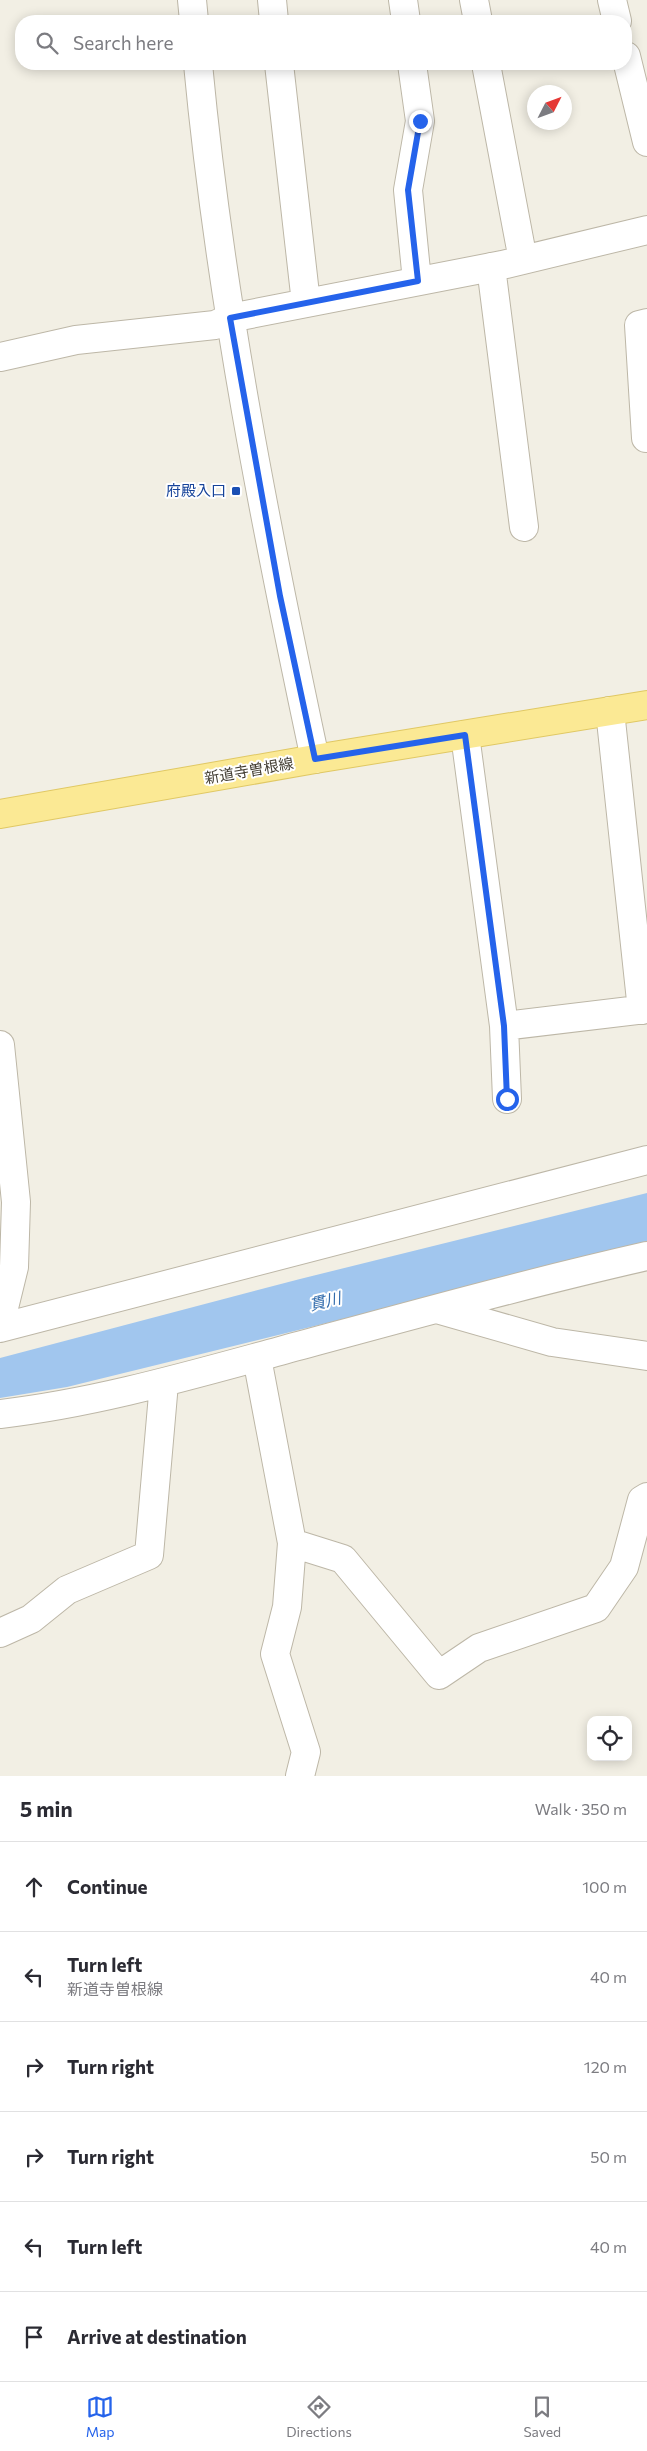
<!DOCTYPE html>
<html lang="en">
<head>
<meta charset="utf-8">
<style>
  :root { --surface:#fff; --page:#f2f2f3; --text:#2b2b33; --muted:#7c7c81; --line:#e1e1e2; --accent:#2563eb }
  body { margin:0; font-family:Commissioner,"Noto Sans JP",sans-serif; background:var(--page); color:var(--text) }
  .controls { position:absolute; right:15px; bottom:15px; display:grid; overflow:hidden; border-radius:10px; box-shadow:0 2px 12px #0003 }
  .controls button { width:45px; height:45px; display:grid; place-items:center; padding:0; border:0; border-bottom:1px solid var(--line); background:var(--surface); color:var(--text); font:25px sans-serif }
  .compass { position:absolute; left:527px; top:85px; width:45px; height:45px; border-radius:50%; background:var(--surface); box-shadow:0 2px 12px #0003; rotate:48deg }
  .stop { position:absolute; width:15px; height:15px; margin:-11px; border:4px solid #2563eb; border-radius:50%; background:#fff }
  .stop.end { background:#2563eb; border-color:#fff; box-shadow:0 1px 5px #0008 }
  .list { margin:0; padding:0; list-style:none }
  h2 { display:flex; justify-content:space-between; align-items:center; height:65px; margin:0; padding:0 20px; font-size:21px }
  h2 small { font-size:16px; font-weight:400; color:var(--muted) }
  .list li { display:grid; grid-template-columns:32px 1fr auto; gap:15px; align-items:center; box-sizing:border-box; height:90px; padding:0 20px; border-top:1px solid var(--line) }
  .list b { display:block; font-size:19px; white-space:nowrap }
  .list p { margin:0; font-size:16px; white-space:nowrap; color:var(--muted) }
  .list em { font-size:16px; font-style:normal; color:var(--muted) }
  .icon { flex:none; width:28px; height:28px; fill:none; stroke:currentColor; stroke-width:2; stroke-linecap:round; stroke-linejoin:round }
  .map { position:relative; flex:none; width:647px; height:1776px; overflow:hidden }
  .search { position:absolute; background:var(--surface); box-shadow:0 2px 12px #0003; left:15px; right:15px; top:15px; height:55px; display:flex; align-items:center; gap:12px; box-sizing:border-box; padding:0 18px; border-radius:20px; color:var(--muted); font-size:19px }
  .sheet { height:605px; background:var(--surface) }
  nav { display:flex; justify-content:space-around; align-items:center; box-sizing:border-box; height:70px; border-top:1px solid var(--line); background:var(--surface); font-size:14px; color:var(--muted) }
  nav a { display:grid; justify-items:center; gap:2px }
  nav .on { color:var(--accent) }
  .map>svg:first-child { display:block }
  .water { fill:#a1c6ee }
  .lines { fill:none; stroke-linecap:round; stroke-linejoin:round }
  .minor-casing { stroke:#bdb7a7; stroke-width:30 }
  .major-casing { stroke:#e0c864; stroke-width:30 }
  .minor { stroke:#fff; stroke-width:28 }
  .major { stroke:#fbe994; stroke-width:28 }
  .route { stroke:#2563eb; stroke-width:6 }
  .transit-dot { fill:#1a4fb4; stroke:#fff; stroke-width:2 }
  .labels { text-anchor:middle; stroke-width:4; stroke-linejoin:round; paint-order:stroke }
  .transit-label { font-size:15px; fill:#164399; stroke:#fff; text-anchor:end }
  .street-label { font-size:15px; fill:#443f34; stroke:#fff }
  .water-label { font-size:16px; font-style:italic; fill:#316bac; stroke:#fff }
</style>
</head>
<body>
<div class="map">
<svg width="647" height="1776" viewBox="0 0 647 1776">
  <rect width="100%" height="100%" fill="#f2efe4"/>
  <path class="water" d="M647 1193V1244L67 1387 0 1398V1358L300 1279Z"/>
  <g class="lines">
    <g class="minor-casing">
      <path id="minor" d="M192 0 194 21
        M272 0 274 21
        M403 0 406 21
        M474 0 478 21
        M612 0 617 21
        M626 56 647 142
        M198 64C220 298 266 529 315 759
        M279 64 306 303
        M412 64 420 121 408 190 417 281
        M486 64 523 260
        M491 267 524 527
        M0 357 76 340 215 325 230 318 502 265 647 230
        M646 438 639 325 647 323
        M610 711 642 1010
        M465 735 504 1026 647 1009
        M504 1026 507 1099
        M0 1045 16 1202 14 1267 0 1324
        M437 1309 552 1342 647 1356
        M0 1328 647 1160
        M257 1358 292 1543 343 1559 439 1675 479 1648 596 1608 624 1567 642 1500 647 1497
        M0 1414C95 1403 188 1376 280 1351 402 1318 524 1284 647 1256
        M292 1543 287 1607 275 1654 306 1752 300 1776
        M0 1633 31 1619 67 1590 149 1555 164 1383"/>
    </g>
    <g class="major-casing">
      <path id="major" d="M0 814 315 759 647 705"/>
    </g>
    <use href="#minor" class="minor"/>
    <use href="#major" class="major"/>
  </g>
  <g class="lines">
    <path class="route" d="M420 121 408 190 418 281 230 318 280 596 315 759 465 735 504 1026 507 1099"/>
  </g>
  <rect class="transit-dot" x="231" y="486" width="10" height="10" rx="2.5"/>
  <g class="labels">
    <g class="transit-label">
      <text x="226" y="496">府殿入口</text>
    </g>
    <g class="street-label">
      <text transform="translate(249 771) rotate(-10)" y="5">新道寺曽根線</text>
    </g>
    <g class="water-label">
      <text transform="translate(325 1301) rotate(-13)" y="6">貫川</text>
    </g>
  </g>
</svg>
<div class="controls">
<button><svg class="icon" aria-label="locate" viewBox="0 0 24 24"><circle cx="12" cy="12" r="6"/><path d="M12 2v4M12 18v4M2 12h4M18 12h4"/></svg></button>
</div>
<svg class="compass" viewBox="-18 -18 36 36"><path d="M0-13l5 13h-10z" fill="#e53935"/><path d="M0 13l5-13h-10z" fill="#7c7c81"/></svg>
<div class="stop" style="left:507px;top:1099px"></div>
<div class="stop end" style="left:420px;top:121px"></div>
<div class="search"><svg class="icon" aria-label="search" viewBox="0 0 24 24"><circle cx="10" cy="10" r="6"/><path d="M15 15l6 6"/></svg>Search here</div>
</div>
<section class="sheet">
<h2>5 min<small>Walk · 350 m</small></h2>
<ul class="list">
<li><svg class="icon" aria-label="ahead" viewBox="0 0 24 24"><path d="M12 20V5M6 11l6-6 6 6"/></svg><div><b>Continue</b></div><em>100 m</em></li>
<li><svg class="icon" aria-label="left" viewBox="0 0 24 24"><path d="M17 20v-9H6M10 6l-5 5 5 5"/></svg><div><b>Turn left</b><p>新道寺曽根線</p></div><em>40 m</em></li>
<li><svg class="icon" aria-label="right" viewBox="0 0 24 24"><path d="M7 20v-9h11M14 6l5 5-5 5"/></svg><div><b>Turn right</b></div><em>120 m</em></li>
<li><svg class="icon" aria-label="right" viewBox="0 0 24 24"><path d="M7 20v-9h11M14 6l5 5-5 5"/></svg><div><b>Turn right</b></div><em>50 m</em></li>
<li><svg class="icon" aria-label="left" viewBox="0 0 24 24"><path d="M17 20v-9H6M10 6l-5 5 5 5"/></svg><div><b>Turn left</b></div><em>40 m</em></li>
<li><svg class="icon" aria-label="arrive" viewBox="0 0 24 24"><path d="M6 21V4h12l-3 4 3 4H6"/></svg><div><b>Arrive at destination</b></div></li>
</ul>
</section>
<nav>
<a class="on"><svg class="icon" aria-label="map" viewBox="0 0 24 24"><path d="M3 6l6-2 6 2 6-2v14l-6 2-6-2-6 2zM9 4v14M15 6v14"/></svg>Map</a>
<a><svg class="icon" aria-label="directions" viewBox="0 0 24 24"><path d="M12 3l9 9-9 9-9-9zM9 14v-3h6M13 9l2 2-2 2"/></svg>Directions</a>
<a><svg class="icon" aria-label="saved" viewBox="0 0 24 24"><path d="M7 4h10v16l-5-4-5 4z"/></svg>Saved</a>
</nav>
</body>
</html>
